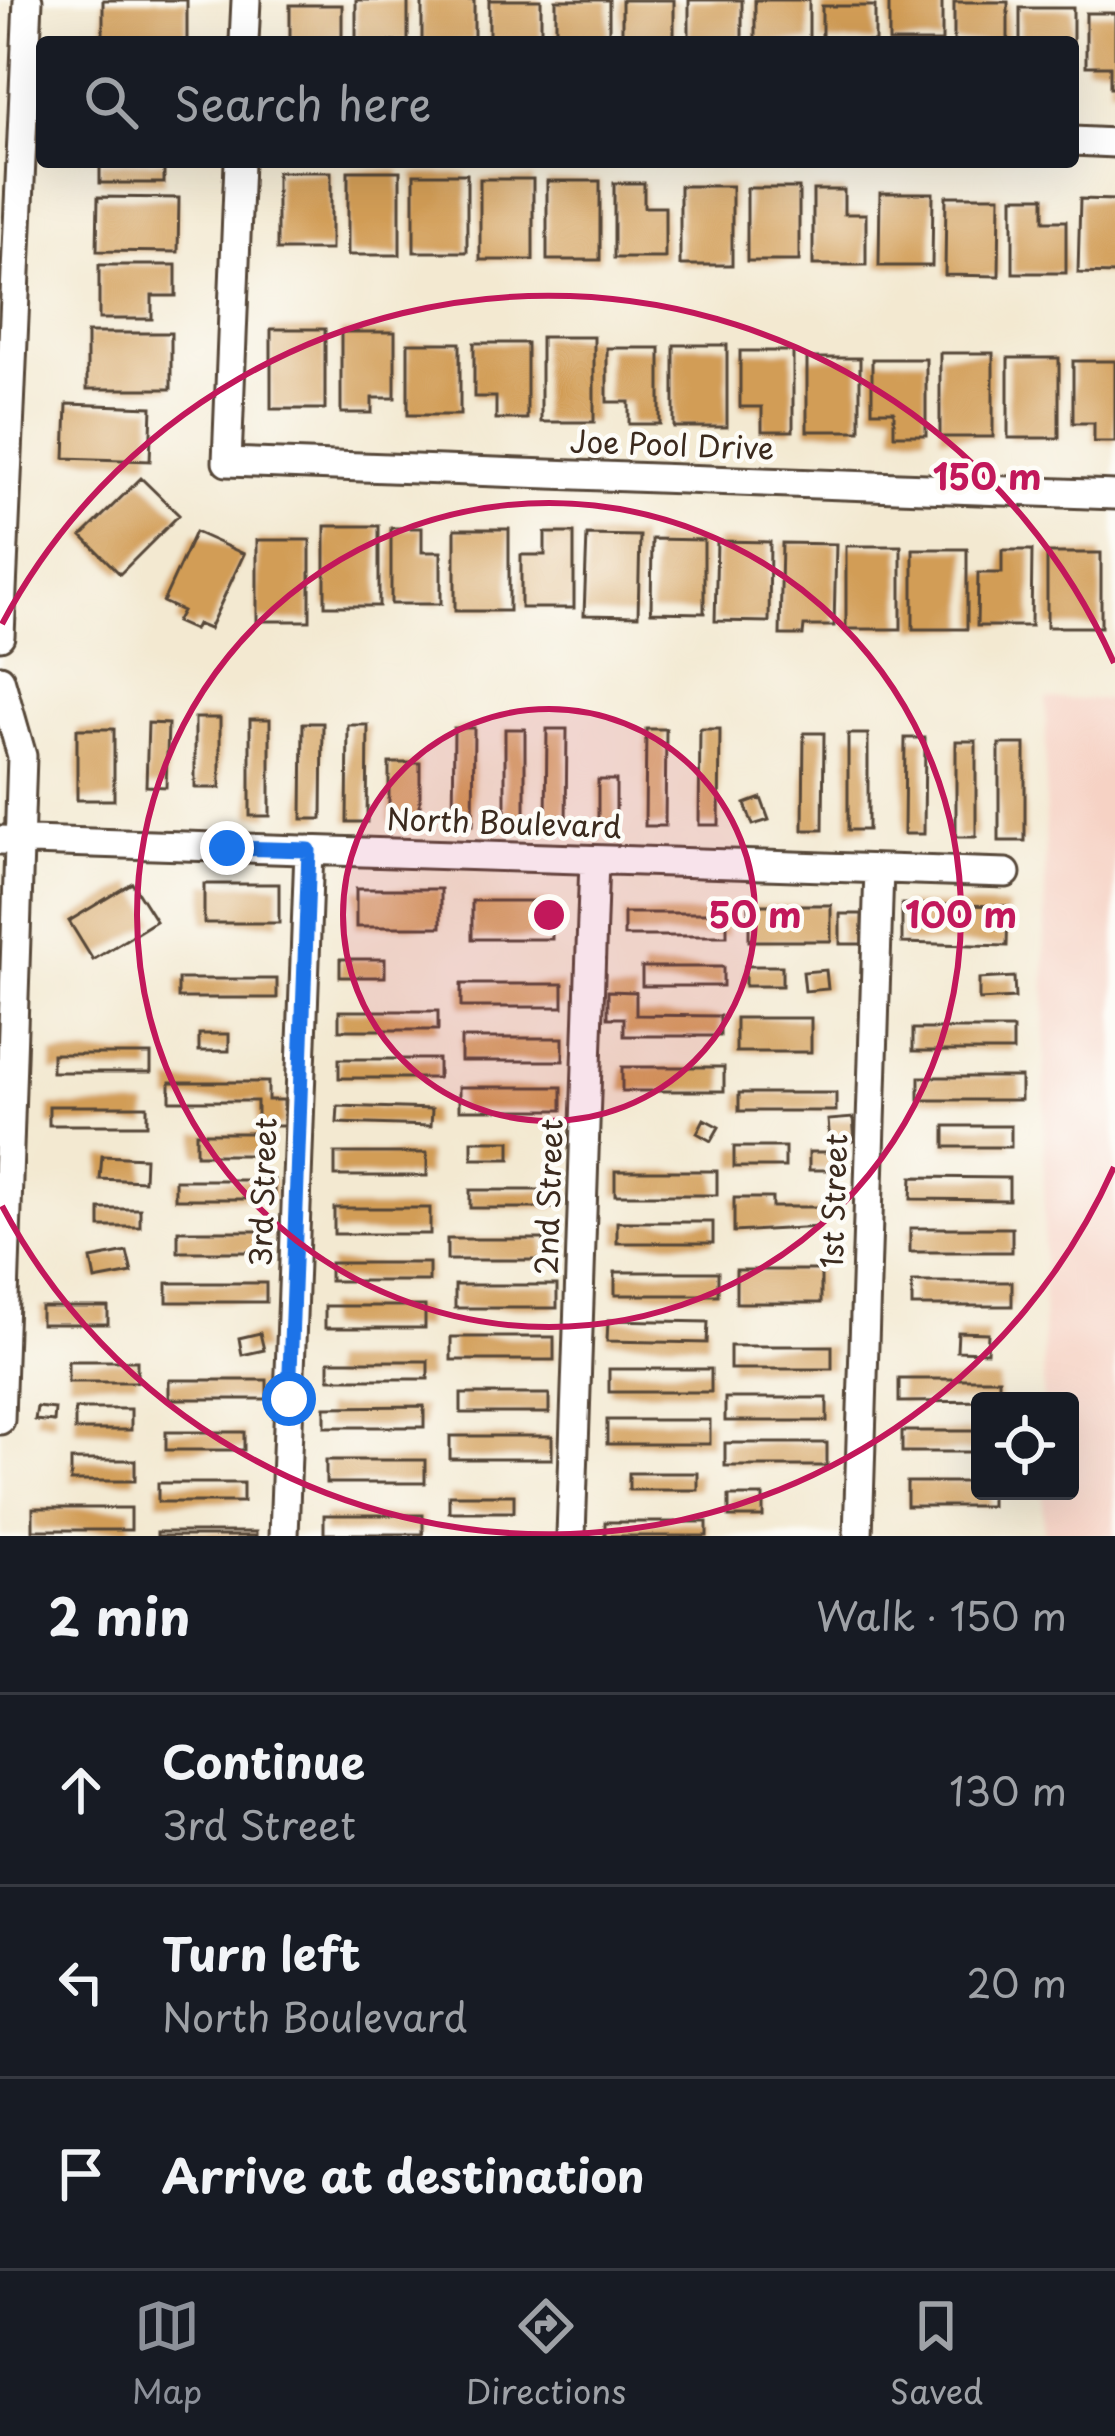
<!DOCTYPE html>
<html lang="en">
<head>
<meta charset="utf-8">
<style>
  :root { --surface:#171b24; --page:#20242c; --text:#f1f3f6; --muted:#9ea1a6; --line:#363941; --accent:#8c9099 }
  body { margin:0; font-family:"Playpen Sans",sans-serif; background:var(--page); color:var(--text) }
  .controls { position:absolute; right:36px; bottom:36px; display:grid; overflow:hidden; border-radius:12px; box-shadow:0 12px 48px #0002 }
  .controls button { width:108px; height:108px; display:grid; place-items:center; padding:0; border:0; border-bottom:3px solid var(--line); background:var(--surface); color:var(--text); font:60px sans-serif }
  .stop { position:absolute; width:36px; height:36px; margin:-27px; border:9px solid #1a73e8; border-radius:50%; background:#fff }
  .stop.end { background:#1a73e8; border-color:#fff; box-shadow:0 3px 12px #0008 }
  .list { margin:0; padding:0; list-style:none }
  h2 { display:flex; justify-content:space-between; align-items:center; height:156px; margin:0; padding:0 48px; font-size:51px }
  h2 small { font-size:39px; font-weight:400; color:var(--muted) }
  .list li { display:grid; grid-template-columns:78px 1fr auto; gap:36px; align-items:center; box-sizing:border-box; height:192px; padding:0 48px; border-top:3px solid var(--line) }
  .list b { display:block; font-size:45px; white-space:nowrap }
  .list p { margin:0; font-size:39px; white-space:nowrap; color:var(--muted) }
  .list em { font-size:39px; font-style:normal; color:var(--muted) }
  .icon { flex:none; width:66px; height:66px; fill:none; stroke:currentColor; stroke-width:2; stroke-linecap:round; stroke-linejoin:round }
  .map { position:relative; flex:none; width:1115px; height:1536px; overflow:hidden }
  .search { position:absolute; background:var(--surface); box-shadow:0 12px 48px #0002; left:36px; right:36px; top:36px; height:132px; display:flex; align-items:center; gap:30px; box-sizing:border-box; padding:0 42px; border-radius:12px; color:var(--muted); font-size:45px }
  .sheet { height:732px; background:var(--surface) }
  nav { display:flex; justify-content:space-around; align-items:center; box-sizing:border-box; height:168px; border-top:3px solid var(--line); background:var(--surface); font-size:33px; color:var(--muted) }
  nav a { display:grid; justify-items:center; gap:6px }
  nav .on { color:var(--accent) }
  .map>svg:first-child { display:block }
  .built { fill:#f6d2c4 }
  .building { fill:#d29d56 }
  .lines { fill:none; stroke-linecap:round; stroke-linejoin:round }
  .street-casing { stroke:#574739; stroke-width:33 }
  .street { stroke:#fff; stroke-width:27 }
  .route { stroke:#1a73e8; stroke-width:15 }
  .ring { fill:none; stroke:#c2185b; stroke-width:6 }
  .labels { text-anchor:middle; stroke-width:9; stroke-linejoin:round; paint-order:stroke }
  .street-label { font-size:30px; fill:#3b2a1e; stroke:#fdfcf7 }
  .centre { fill:#c2185b; stroke:#fdfcf7; stroke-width:6 }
  .ring-label { font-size:36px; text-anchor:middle; font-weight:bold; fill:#c2185b; stroke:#fdfcf7; stroke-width:9; stroke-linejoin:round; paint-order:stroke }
</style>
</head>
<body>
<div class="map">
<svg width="1115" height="1536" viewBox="0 0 1115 1536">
  <rect width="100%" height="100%" fill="#fdfcf7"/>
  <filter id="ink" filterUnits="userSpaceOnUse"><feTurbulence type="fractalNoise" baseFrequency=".00833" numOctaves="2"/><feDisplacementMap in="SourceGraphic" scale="24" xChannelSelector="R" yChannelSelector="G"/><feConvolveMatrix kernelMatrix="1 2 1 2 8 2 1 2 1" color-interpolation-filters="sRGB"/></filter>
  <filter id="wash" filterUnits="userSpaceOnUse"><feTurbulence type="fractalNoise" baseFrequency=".004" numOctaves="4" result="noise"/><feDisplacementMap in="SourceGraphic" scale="48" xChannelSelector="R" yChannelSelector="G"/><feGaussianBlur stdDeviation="2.7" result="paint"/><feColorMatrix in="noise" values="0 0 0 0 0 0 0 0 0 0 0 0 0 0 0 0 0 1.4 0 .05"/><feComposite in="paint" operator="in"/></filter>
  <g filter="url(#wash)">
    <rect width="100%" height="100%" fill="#f3e9d1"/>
    <path class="built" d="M1046 699 1115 700V1536H1043V1491H1070V1401H1043Z"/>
    <g id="blocks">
      <path class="building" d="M103 0H187V42H103Z
        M356 0H408V42H356Z
        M422 0H474V42H422Z
        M489 0H541V42H489Z
        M556 0H609V42H556Z
        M622 0H674V42H622Z
        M689 0H742V42H689Z
        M755 0H809V42H755Z
        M889 0H942V42H889Z
        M954 2H1008V42H954Z
        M290 5H342V42H290Z
        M822 6H875V42H822Z
        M1020 8H1073V42H1020Z
        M1086 13H1115V88H1110V66H1086Z
        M100 162H164V183H100Z
        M348 171H400V255H348Z
        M277 172H331V250H277Z
        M414 174H467V252H414Z
        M480 179H533V260H480Z
        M547 181H600V260H547Z
        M614 183H644V207H665V258H614Z
        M680 186H732V265H680Z
        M747 188H799V261H747Z
        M813 190H844V214H866V265H813Z
        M880 193H933L932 266H879Z
        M946 196H1000L999 276 945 275Z
        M98 197 179 198 178 252 97 251Z
        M1013 197H1044V221H1066V273H1013Z
        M1080 199 1115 200V274L1078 273Z
        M99 265H176V296H152V319H99Z
        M271 329H325V409H271Z
        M341 332H395V398H372V413H341Z
        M87 333H171V389H87Z
        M541 337H594V422H541Z
        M408 343H460V415H408Z
        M474 343H527V419H496V397H474Z
        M674 345H727V427H674Z
        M607 348H660V424H629V402H607Z
        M740 351H793V431H762V407H740Z
        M940 353H993V437H940Z
        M807 358H860V431H807Z
        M1008 358H1059V438H1008Z
        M872 359H926V435H894V411H872Z
        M1073 361H1115V442H1094V423H1073Z
        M67 404 152 407 150 461 65 458Z
        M141 478 179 515 120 574 82 536Z
        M325 526H379V606H325Z
        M391 528H422V552H441V604H391Z
        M455 529H509V611H455Z
        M195 532 244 554 209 629 197 624 194 630 176 622 182 611 163 602Z
        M545 533H574V608H521V555H545Z
        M587 535 640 536 638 616 584 615Z
        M652 539 704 540V613L651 612Z
        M257 540H310V621H257Z
        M717 541 770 542 769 622 715 621Z
        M782 543 836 544 834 626H804L803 635H780Z
        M846 546H901V629H846Z
        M913 549H967V629H913Z
        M1002 550H1032L1031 626H977L978 573H1002Z
        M1047 553H1101V627H1047Z
        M195 718H220V788H195Z
        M250 719H270V816H250Z
        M148 723 168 724 166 787 146 786Z
        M303 723H323L322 819H302Z
        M348 725H368L367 822H347Z
        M454 728H474L473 825H453Z
        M77 729H114V800H77Z
        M505 729H525V825H505Z
        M547 729H567L566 825H546Z
        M646 729H666L665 826H645Z
        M700 729H720L719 825H699Z
        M804 733H824L823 830H803Z
        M848 734H868V830H848Z
        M905 738H925L924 834H904Z
        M956 741H976V837H956Z
        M999 744H1025V841H999Z
        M389 763H420V822H389Z
        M598 780H616V828H598Z
        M761 798 769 820 753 825 745 804Z
        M132 883 156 921 93 960 69 921Z
        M204 884H279V923H204Z
        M356 889H441V927H356Z
        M472 901H552V939H472Z
        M902 904 1008 906 1007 946 902 943Z
        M749 905H831V941H749Z
        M624 913H727V936H624Z
        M840 914H862V944H840Z
        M340 959H385V977H340Z
        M745 966H782V986H745Z
        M642 967H723V986H642Z
        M826 970 828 989 805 991 803 972Z
        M1014 977 1015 998 979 1000V979Z
        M178 979H277V998H178Z
        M461 984H563V1007H461Z
        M608 991 636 992V1015L720 1016V1036H624V1018H608Z
        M339 1011H438V1030H339Z
        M736 1018H811V1052H736Z
        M913 1029H1013V1051H913Z
        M199 1034H229V1051H199Z
        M461 1038H563V1061H461Z
        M52 1054H151V1072H52Z
        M339 1059H438V1078H339Z
        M622 1067H724V1091H622Z
        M919 1077H1021V1100H919Z
        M170 1082H268V1100H284V1126H257V1101H170Z
        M459 1087H562V1110H459Z
        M739 1093H836V1111H739Z
        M49 1106H147V1125H49Z
        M338 1106 432 1109 431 1126 337 1123Z
        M853 1118 855 1141 830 1143 828 1120Z
        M704 1119 719 1127 711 1141 697 1133Z
        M945 1126H1011V1147H945Z
        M196 1133H266V1155H196Z
        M472 1141H510V1159H472Z
        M734 1147H785V1167H734Z
        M809 1152H837V1170H809Z
        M335 1153H427V1176H335Z
        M102 1156 145 1158 144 1181 100 1179Z
        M615 1171H717V1195H615Z
        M912 1177 1009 1178V1200L911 1199Z
        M175 1180H274V1199H175Z
        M470 1190H556V1208H470Z
        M734 1198H772V1207H819V1227L734 1232Z
        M334 1208H430V1234H334Z
        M100 1209H140V1227H100Z
        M617 1222H713V1243H617Z
        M910 1228H1012V1252H910Z
        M178 1231H265V1252H178Z
        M447 1239H544V1260H447Z
        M127 1252 132 1273 95 1280 91 1259Z
        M330 1263H429V1281H330Z
        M736 1270H821V1303H736Z
        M615 1272H718V1295H615Z
        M912 1282H1012V1306H912Z
        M167 1283H266V1302H167Z
        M455 1285H557V1308H455Z
        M325 1306H425V1328H325Z
        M41 1307H108V1324H41Z
        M608 1320 708 1322 707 1343 607 1341Z
        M958 1332 988 1333 987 1352 957 1351Z
        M260 1333 264 1350 242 1355 239 1338Z
        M451 1337H554V1360H451Z
        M730 1346H832V1369H730Z
        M68 1361H137V1382H68Z
        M329 1361H428V1379H329Z
        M609 1369H711V1392H609Z
        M899 1379H999V1401L899 1402Z
        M169 1380H267V1399H169Z
        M461 1394H549V1413H461Z
        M725 1398H827V1421H725Z
        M424 1406V1427H325V1407Z
        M37 1407 55 1409 54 1422 35 1420Z
        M75 1409H131V1430H75Z
        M607 1420H710V1444H607Z
        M902 1431H980V1452H902Z
        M166 1432H244V1450H166Z
        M450 1436H552V1459H450Z
        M725 1443H827V1466H725Z
        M71 1460H135V1481H71Z
        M326 1460H425V1483H326Z
        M629 1473H698V1490H629Z
        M907 1482H980V1491H991V1506H907Z
        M158 1483H243V1502H158Z
        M449 1495H514V1512H449Z
        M729 1496H763V1517H729Z
        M33 1508H131V1530H33Z
        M324 1515H423V1534H324Z
        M605 1522H707V1536H605Z
        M157 1532H256V1536H157Z"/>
    </g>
  </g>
  <g filter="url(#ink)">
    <use href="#blocks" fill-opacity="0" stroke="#574739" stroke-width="3"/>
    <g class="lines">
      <g class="street-casing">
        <path id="street" d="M244 42 246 0
          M1073 141 1115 143
          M239 162 227 462 1115 495
          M0 636 28 0
          M0 679 22 756 0 1420
          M0 840 1006 873
          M284 1536 309 850
          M571 1536 594 860
          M858 1536 879 869"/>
      </g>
      <use href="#street" class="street"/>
    </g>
  </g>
  <g class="lines" filter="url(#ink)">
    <path class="route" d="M227 848 309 850 289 1399"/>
  </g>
  <circle cx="549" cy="915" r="206" fill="#c2185b" fill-opacity=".12"/>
  <g class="ring">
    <circle cx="549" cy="915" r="206"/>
    <circle cx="549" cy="915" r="412"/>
    <path d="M1114 1167A619 619 0 0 1 2 1206M2 624A619 619 0 0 1 1114 663"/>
  </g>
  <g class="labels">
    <g class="street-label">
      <text transform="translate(672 446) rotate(2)" y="10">Joe Pool Drive</text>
      <text transform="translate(504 824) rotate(2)" y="10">North Boulevard</text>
      <text transform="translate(264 1192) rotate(-88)" y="10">3rd Street</text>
      <text transform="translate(550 1197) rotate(-88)" y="10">2nd Street</text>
      <text transform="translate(835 1201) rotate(-88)" y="10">1st Street</text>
    </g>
  </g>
  <circle cx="549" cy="915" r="18" class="centre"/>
  <g class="ring-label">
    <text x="987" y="490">150 m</text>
    <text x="755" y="928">50 m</text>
    <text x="961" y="928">100 m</text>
  </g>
</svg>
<div class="controls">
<button><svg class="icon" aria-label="locate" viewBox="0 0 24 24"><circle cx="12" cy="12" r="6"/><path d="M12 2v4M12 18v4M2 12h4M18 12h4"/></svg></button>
</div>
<div class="stop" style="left:289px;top:1399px"></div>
<div class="stop end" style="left:227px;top:848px"></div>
<div class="search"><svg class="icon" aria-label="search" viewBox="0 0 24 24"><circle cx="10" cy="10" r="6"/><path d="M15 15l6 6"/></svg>Search here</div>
</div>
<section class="sheet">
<h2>2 min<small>Walk · 150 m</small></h2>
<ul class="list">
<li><svg class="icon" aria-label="ahead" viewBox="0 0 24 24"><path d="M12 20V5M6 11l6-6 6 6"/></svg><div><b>Continue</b><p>3rd Street</p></div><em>130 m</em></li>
<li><svg class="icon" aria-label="left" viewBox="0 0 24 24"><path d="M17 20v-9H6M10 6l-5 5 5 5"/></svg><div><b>Turn left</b><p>North Boulevard</p></div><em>20 m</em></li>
<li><svg class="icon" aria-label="arrive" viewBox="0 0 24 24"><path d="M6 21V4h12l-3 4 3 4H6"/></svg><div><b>Arrive at destination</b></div></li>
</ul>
</section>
<nav>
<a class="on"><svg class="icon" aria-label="map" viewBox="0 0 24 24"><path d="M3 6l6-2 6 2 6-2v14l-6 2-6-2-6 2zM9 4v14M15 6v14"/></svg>Map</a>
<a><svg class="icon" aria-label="directions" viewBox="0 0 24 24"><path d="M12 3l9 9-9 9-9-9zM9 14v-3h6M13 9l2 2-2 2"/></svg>Directions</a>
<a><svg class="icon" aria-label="saved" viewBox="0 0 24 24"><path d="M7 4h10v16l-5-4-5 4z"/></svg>Saved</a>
</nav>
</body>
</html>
